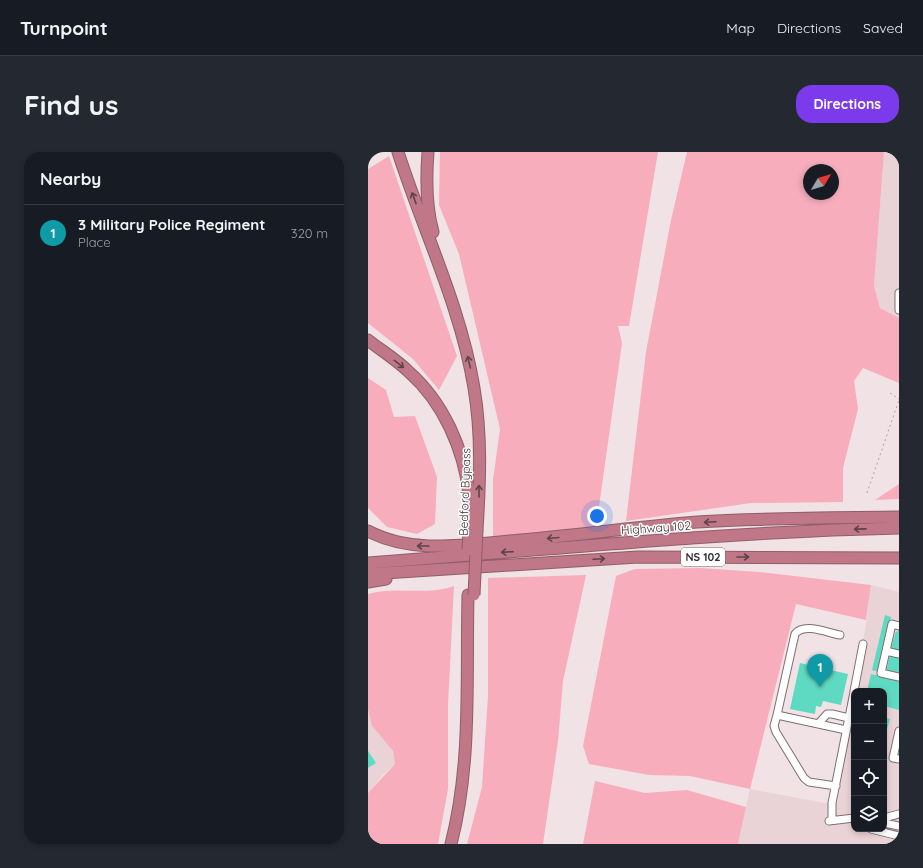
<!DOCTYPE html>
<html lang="en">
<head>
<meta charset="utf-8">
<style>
  :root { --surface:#171b24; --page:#242831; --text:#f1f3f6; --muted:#9ea1a6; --line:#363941; --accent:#7c3aed }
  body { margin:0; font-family:Quicksand,sans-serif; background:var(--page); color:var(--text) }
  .controls { position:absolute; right:12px; bottom:12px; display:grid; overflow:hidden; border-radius:8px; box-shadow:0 2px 6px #0003 }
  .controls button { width:36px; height:36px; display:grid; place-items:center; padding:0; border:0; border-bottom:1px solid var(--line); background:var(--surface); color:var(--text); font:20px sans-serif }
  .compass { position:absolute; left:435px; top:12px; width:36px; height:36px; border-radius:50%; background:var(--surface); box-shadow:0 2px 6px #0003; rotate:52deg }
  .you { position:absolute; left:229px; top:364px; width:14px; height:14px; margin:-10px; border:3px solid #fff; border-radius:50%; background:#1a73e8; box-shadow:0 0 0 6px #1a73e833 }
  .badge { display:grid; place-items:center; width:26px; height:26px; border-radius:50%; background:var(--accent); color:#fff; font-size:13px; font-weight:700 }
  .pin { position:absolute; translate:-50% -33px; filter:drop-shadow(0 1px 2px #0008) }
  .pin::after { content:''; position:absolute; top:21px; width:14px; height:12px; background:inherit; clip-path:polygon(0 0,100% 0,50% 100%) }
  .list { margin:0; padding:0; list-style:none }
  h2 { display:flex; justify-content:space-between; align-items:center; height:52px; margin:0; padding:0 16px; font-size:17px }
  h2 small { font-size:13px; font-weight:400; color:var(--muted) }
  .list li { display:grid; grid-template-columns:26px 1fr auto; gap:12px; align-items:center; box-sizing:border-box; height:56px; padding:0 16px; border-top:1px solid var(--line) }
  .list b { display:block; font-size:15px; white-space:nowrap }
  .list p { margin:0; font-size:13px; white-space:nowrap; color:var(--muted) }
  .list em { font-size:13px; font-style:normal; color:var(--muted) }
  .icon { flex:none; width:22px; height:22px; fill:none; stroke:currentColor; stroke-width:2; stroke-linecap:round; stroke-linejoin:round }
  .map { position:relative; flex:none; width:531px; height:692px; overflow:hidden; border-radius:16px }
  header { display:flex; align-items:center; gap:24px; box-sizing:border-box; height:56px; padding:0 20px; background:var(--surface); border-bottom:1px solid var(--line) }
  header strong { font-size:19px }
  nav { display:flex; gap:22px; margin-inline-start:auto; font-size:14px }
  .intro { display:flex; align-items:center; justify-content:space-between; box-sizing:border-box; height:96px; padding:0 24px }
  h1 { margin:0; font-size:28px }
  .button { padding:10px 18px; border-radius:16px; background:var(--accent); color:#fff; font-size:14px; font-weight:700 }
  main { display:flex; gap:24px; padding:0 24px }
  aside { flex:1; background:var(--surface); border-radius:16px; box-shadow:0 2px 6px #0003 }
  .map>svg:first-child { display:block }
  .built { fill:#e9d3d7; fill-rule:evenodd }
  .green { fill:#f8adbd; fill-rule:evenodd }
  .building { fill:#5ed9c2 }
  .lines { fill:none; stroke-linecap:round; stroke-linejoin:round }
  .minor-casing { stroke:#7c7072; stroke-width:9 }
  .highway-casing { stroke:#8f5e68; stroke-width:13 }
  .path { stroke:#afa3a6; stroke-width:1; stroke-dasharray:2 3; stroke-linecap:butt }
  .minor { stroke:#fff; stroke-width:7 }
  .highway { stroke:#c07888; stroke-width:11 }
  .highway-bridge-casing { stroke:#8f5e68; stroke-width:13; stroke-linecap:butt }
  .highway-bridge { stroke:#c07888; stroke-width:11 }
  .oneway { stroke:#5d4449 }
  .labels { text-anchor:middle; stroke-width:3; stroke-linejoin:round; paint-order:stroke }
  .shield { fill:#fff; stroke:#706c6d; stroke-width:1 }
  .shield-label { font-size:11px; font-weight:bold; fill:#332d2e }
  .street-label { font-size:12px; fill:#332d2e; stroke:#fff }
</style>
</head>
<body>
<header>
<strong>Turnpoint</strong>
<nav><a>Map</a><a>Directions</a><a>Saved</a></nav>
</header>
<div class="intro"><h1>Find us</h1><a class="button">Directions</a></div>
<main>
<aside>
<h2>Nearby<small></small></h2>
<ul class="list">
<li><span class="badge" style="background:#0f9aa8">1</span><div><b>3 Military Police Regiment</b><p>Place</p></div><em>320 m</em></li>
</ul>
</aside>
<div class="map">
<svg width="531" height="692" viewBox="0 0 531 692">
  <rect width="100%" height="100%" fill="#f0e2e5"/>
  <path class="built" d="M516 0H531V166L512 156 506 134Z
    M503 433 531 440V692H370L382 637 462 652 498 473ZM486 539H516V677H486Z
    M0 558 4 574 25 599 27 612 14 624 0 641Z"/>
  <path class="green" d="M72 0H290L261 174H250L254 191 228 376 125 385V328L132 277 91 102 71 53Z
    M319 0H516L506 134 512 156 531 166V231L495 216 486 229 490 257 475 316V350L383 351 258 369 278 200 303 68ZM441 18H465V42H441Z
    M21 4 89 204 71 238 45 207 0 171V17Z
    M0 226 18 238 26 265 47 264 69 325 67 372 49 382 19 375 0 356Z
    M531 332V347L507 348Z
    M332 416 391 420 503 433 498 468 428 452 382 637 322 624 281 623 221 612 215 594 248 424 267 417Z
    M218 423 195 529 190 589 175 692H99L114 635 120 544V426Z
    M86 434 80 553V637L70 692H0V641L27 612 25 599 4 574 0 558V442C28 434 58 444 86 434Z
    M227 629 277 641 319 638 378 655 370 692H215Z"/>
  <path class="building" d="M517 463 523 465 510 520 504 518Z
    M531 477V499L523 497 528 479 530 480Z
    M522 503 531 505V523L518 520Z
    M432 511 480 522 473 553 455 549 453 555 448 554 447 562 422 557Z
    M503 522 531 528V558L516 554V539H499Z
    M516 566 522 567 517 584H516Z
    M0 599 8 611 0 616Z"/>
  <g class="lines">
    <g class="minor-casing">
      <path id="minor" d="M531 141V158
        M531 474 524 472 513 521 531 525
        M518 499 531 502
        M486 539 495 492
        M409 563 427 482C436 470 460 481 472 483
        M450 572 459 562H464L481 566
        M531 579 525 606 531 607
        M468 634 441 630 436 626 408 580 406 574 409 563 478 578
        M516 666 531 662
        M464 668V651L486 540
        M461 669 486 666
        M516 671 531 674
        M503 677 531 684"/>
    </g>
    <g class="highway-casing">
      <path id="highway" d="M30 0C55 78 93 155 106 236 114 283 112 331 109 378
        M60 0C58 26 58 55 65 80
        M0 188C14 199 29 208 41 220 75 250 96 297 101 342 102 354 101 367 101 379
        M0 379C44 402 95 393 142 389 205 384 266 375 329 370 396 366 464 366 531 365
        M0 411C177 398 354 380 531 376
        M0 422 270 405 531 406
        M0 430 18 427
        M83 692C104 611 98 526 100 443"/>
    </g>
    <path class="path" d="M522 241 531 247
      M499 341 531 248"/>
    <use href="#minor" class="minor"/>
    <use href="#highway" class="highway"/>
    <g class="highway-bridge-casing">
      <path id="highway-bridge" d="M100 398 101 379
        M106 443 109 378"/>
    </g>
    <use href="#highway-bridge" class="highway-bridge"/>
  </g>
  <defs><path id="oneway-shaft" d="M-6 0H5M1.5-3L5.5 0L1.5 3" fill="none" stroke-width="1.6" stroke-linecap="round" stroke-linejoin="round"/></defs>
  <g class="oneway">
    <use href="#oneway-shaft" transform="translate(46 46) rotate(-110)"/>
    <use href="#oneway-shaft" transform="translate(101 210) rotate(-103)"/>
    <use href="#oneway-shaft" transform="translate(31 212) rotate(38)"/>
    <use href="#oneway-shaft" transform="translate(111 339) rotate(-90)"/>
    <use href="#oneway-shaft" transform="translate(342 370) rotate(177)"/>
    <use href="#oneway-shaft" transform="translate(492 377) rotate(179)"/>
    <use href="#oneway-shaft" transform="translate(185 386) rotate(175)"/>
    <use href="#oneway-shaft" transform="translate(55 394) rotate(180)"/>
    <use href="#oneway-shaft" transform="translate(139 400) rotate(176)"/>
    <use href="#oneway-shaft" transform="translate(375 405)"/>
    <use href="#oneway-shaft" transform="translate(231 407) rotate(-3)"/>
  </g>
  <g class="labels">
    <rect class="shield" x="313" y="396" width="44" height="18" rx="3"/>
    <g class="shield-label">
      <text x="335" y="409">NS 102</text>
    </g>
    <g class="street-label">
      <text transform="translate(97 340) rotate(-88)" y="4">Bedford Bypass</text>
      <text transform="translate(288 376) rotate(-4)" y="4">Highway 102</text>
    </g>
  </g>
</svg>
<div class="controls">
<button>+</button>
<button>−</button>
<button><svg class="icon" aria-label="locate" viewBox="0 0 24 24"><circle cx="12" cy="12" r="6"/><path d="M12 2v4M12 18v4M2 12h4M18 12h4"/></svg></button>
<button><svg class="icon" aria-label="layers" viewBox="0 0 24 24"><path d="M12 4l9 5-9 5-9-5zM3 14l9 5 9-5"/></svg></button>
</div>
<svg class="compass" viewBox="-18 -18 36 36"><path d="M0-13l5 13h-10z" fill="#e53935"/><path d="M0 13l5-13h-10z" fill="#9ea1a6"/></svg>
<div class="you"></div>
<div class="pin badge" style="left:452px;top:535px;background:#0f9aa8">1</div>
</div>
</main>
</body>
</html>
